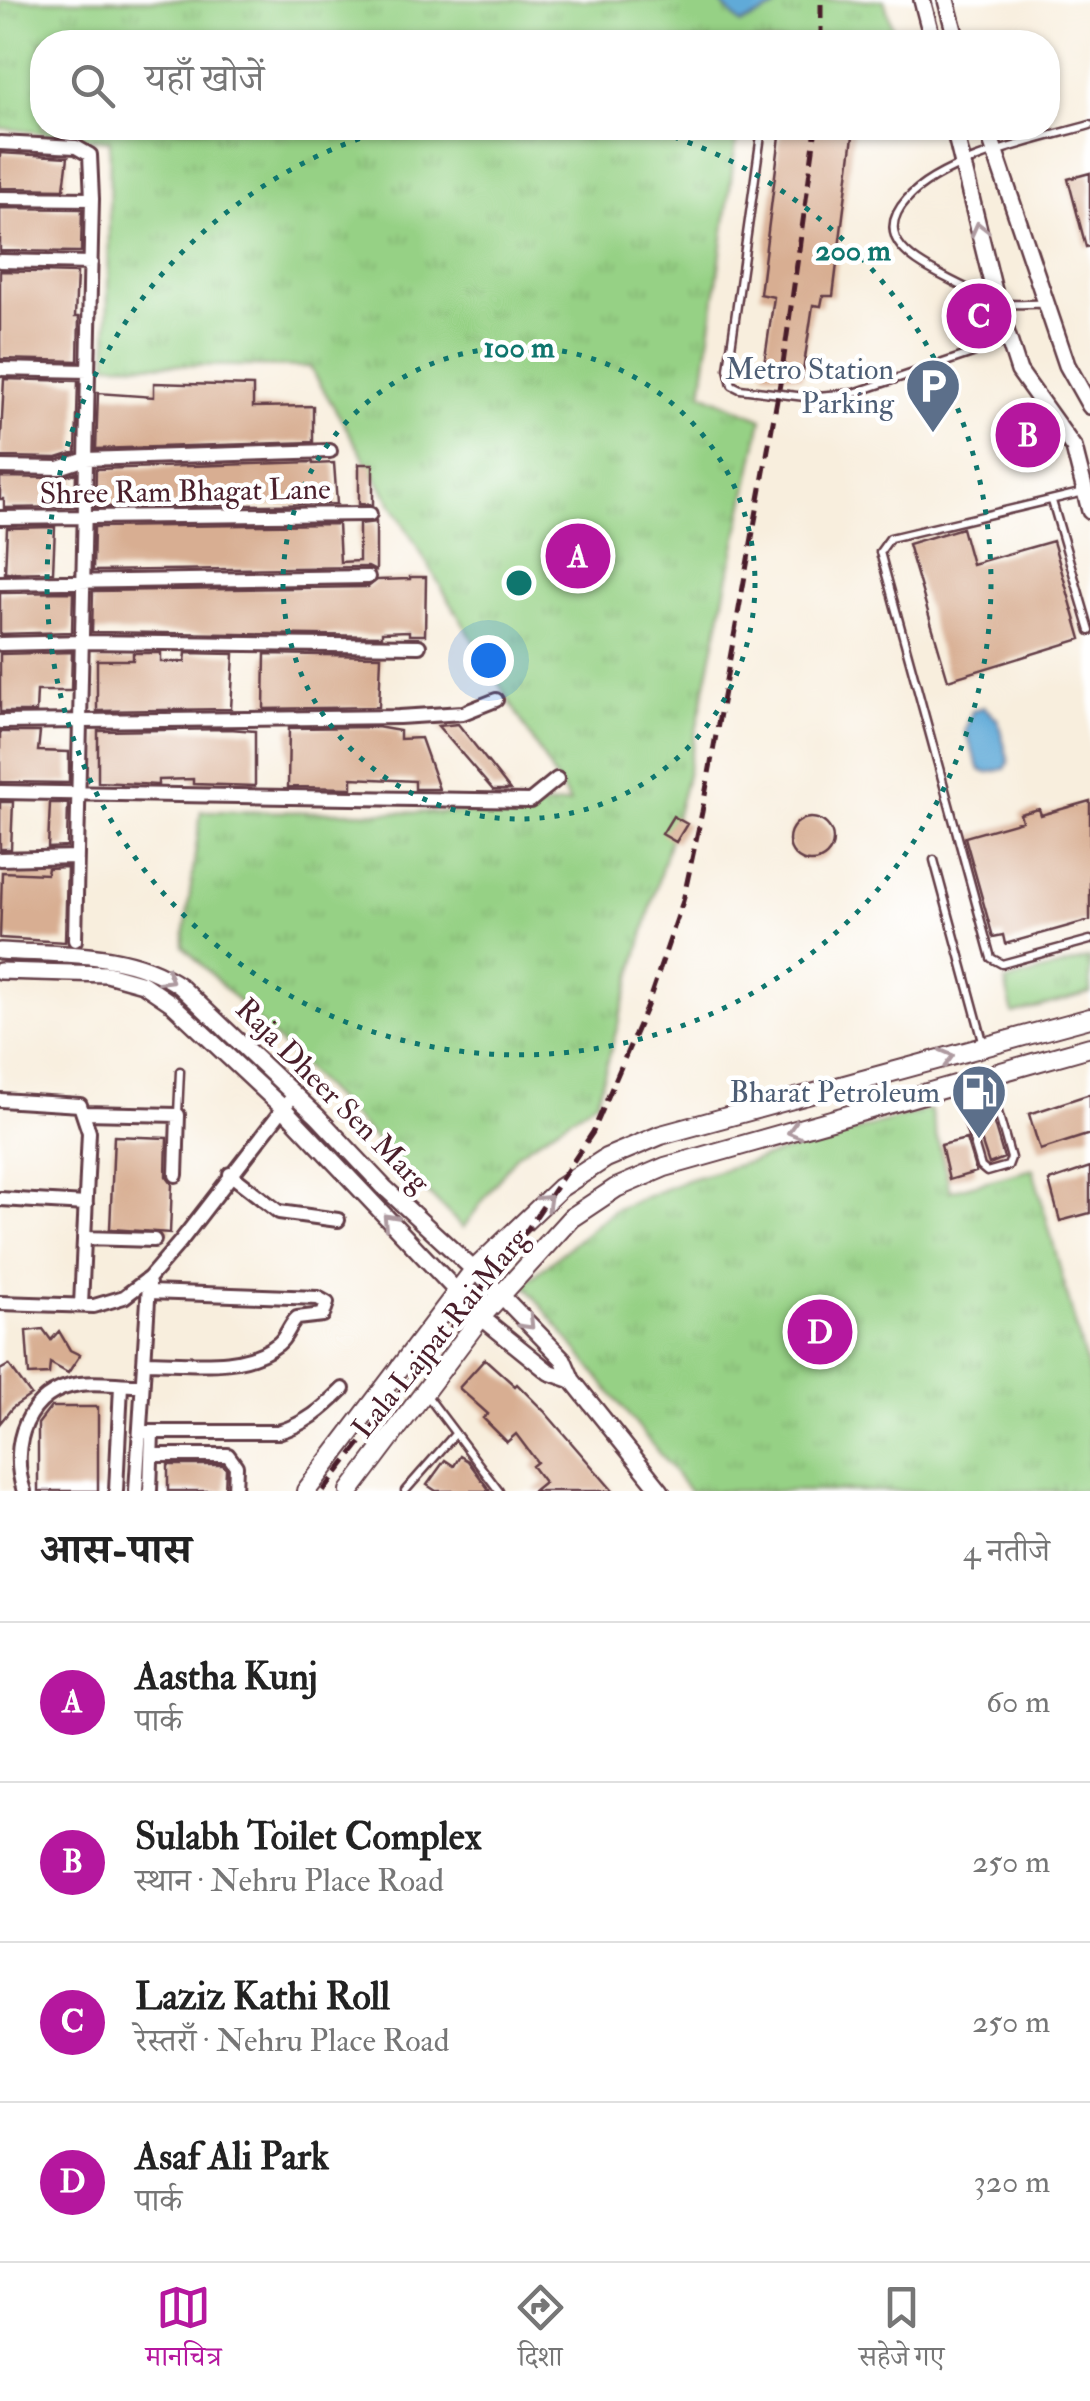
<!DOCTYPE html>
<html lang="hi">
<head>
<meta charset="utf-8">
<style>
  :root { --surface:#fff; --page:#f6f6f6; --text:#222; --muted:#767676; --line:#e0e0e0; --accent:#b5179e }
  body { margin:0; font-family:"IM FELL Double Pica","Noto Serif Devanagari",serif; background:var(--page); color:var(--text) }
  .you { position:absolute; left:488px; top:660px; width:35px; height:35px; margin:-25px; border:8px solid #fff; border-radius:50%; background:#1a73e8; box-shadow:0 0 0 15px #1a73e833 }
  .badge { display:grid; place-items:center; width:65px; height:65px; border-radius:50%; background:var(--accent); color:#fff; font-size:32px; font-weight:700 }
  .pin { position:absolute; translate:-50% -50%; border:5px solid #fff; box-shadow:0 2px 10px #0006 }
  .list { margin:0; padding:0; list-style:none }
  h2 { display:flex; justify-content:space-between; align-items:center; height:130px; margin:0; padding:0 40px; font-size:42px }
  h2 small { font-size:32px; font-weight:400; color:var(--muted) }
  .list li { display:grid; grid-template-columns:65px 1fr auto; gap:30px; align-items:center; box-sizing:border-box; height:160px; padding:0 40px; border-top:2px solid var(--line) }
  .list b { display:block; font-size:38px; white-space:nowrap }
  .list p { margin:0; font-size:32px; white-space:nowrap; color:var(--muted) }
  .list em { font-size:32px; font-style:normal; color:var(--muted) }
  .icon { flex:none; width:55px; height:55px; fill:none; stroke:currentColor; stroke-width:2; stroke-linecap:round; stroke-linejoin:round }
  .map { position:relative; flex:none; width:1090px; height:1491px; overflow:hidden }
  .search { position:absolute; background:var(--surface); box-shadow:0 2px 8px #0004; left:30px; right:30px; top:30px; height:110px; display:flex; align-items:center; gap:25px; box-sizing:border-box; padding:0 35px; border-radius:40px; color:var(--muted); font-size:38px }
  .sheet { height:770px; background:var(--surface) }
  nav { display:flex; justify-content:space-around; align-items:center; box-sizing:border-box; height:140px; border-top:2px solid var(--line); background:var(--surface); font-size:28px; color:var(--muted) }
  nav a { display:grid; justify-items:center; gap:5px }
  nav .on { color:var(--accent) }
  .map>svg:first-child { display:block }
  .grass { fill:url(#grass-tufts); stroke:#707858; stroke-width:2.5 }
  .water { fill:#61aad8; stroke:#566482; stroke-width:2.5 }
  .building { fill:#d8ae92 }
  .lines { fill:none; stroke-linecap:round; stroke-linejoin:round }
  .service-casing { stroke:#643e46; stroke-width:11 }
  .minor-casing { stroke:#643e46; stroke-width:18 }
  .tertiary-casing { stroke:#643e46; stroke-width:20 }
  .secondary-casing { stroke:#643e46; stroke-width:22 }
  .service { stroke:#fff; stroke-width:6 }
  .minor { stroke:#fff; stroke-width:12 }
  .tertiary { stroke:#fff; stroke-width:15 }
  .secondary { stroke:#fff; stroke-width:18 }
  .rail { stroke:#4a1f2b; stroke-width:5; stroke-dasharray:15 8; stroke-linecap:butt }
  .oneway { stroke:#ae9aa0 }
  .ring { fill:none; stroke:#0f766e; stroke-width:5; stroke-dasharray:5 10 }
  .labels { text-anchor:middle; stroke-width:9; stroke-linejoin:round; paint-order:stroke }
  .service-label { font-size:30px; fill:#4e5e75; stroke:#fff; text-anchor:end }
  .street-label { font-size:30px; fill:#4a1f2b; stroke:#fff }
  .centre { fill:#0f766e; stroke:#fff; stroke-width:5 }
  .ring-label { font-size:30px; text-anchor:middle; font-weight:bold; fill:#0f766e; stroke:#fff; stroke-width:9; stroke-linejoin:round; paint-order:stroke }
</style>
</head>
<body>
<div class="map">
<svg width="1090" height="1491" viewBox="0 0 1090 1491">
  <defs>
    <pattern id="grass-tufts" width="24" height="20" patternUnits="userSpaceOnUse" patternTransform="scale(2.5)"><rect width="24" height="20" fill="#96d185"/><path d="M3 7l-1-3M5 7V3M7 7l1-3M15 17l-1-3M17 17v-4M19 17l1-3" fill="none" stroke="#83b373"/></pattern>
  </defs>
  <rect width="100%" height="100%" fill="#fff"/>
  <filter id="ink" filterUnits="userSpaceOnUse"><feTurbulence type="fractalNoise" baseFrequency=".01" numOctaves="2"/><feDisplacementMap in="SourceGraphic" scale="20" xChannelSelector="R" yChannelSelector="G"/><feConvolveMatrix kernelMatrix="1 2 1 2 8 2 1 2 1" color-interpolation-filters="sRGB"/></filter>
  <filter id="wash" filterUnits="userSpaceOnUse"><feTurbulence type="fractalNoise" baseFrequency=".0048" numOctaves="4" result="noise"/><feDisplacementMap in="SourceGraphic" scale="40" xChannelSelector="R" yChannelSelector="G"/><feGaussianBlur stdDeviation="2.25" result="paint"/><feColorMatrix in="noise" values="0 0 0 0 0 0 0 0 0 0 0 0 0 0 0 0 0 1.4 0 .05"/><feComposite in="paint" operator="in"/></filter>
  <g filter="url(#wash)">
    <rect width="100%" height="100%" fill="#f8eedd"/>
    <path class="grass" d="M0 0H884L897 42H42V128H738L702 393 762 419 684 788 597 1100 517 1154 463 1228 183 946 201 811 489 813 570 803 310 367 107 364 110 141 0 128Z
      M1090 958V993L1013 1014 1005 982Z
      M930 1109 950 1191 1033 1169 1090 1379V1491H689L524 1284 614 1210 687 1180Z"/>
    <path class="water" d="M717 0H776V8L741 24Z
      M984 707 998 720 1009 762 1005 769 987 773 980 770 965 731 972 711Z"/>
    <g id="blocks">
      <path class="building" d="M781 128H854L833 296H823L821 306 813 305 802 378 763 372 774 297 760 294Z
        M0 153 68 157 64 189 0 188Z
        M1090 173V246L1086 247 1068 179Z
        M0 208 82 209 81 252 0 251Z
        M0 271 77 273 75 317H79L78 361 0 359Z
        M4 379 78 381 76 452 57 458 0 457Z
        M154 383 253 386V407L313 406V442L96 449 98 393 154 397Z
        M313 462V464L334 463 337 504 95 507 96 469Z
        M359 464H373V505L359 504Z
        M76 473 75 507 4 508V499H0V477L59 478Z
        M376 522V571L368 567 93 571 94 527 338 524 340 562 359 561V524Z
        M55 527 53 572 5 573 7 528Z
        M962 528 972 564 1053 541 1081 639 948 680 908 544Z
        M410 577H426L425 635H409V631L382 632V636L92 632 93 591 368 587 377 580 410 579Z
        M73 592 72 632 0 634V593Z
        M72 652 71 691H37L36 712H0V654Z
        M133 653H161V662H185L186 653 234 654 231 709 97 711V660H133Z
        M265 654 381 656 379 707 264 709Z
        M458 724 510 790H493L438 726Z
        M377 727 400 731V739L421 738 439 789H415V781L352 778V788L288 787 289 728Z
        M230 729 255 731V786L193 784V779L158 780V785L98 782V731Z
        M0 732H40L38 751 69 752V783L0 782Z
        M1090 801V920L1005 944 1003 935 993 937 965 837 1022 821 1020 814 1039 809 1041 815Z
        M0 802H13L11 849H0Z
        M50 803H68L67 847 48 848Z
        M673 816 687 824 676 842 662 834Z
        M789 840a22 22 0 1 1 44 0a22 22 0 1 1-44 0Z
        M67 867 65 942 0 938 2 872 47 874 48 868Z
        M1090 1094V1134L1040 1150 1029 1114Z
        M992 1117 1004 1158 989 1164 975 1122Z
        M114 1136 167 1138 166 1176 172 1184 170 1233 110 1229Z
        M966 1139 976 1172 949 1180 941 1145Z
        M1090 1167V1213L1060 1221 1049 1181Z
        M43 1329 51 1340 59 1331 70 1350 80 1355 68 1373 50 1363 49 1374 29 1375 26 1331Z
        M485 1359 515 1386 517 1384 544 1411 613 1491H533L544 1482 532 1466 537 1462 516 1434 507 1442 483 1418 488 1414 459 1388Z
        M9 1365 31 1395 12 1408 0 1423V1370Z
        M51 1407H98V1491H38V1424Z
        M460 1456 468 1461 490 1491H436L427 1485 445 1460 454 1466Z
        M168 1465H223L226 1469 225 1491H168Z"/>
    </g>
  </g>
  <g filter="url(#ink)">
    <use href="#blocks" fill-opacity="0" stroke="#643e46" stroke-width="2.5"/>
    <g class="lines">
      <g class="service-casing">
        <path id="service" d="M762 128 728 369 732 385 740 389 805 397 854 393 1008 341
          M1045 304C1031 303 1014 306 999 303 986 301 971 290 958 284 926 267 867 243 907 199 943 159 1038 140 1090 125
          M1084 492 890 538 880 552 991 958 1002 964 1090 940
          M1052 501 1090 631
          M934 860 984 1045
          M957 1085 981 1167 987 1172 1008 1166 1011 1158 988 1077
          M178 1114 180 1071
          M425 1393 499 1491
          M405 1491 455 1434"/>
      </g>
      <g class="minor-casing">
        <path id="minor" d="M0 143 76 147 90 155 92 199 75 940
          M0 198 92 199
          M0 261 91 263
          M0 369 88 371
          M0 467 59 468 86 459 330 451
          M0 518 370 514
          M0 583 368 577
          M0 644 82 642 419 646
          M0 722 399 717 463 713 496 700
          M0 792 530 801 557 779
          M0 859 76 857
          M0 1100 80 1105 89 1132 81 1305
          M84 1113 178 1115 176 1175
          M230 1174 279 1212 338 1220
          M0 1199 86 1204
          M84 1238 154 1240
          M0 1303 94 1306 124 1297 149 1278 180 1242 289 1101
          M144 1362C186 1362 243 1372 278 1344 287 1337 289 1325 297 1318L323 1315 327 1303 318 1298 149 1292
          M140 1432H278C306 1424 323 1409 343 1389
          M152 1455H228L236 1466 235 1491
          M24 1491C9 1446 26 1391 80 1384 100 1381 122 1386 142 1385
          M116 1491 121 1385
          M136 1491 149 1284
          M150 1491 152 1432"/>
      </g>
      <g class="tertiary-casing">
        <path id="tertiary" d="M922 0 933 42
          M946 0 957 42
          M954 128 997 303 1019 371 1074 448 1090 511
          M987 128 1067 365 1090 406
          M0 951C60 955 129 950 180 986L318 1117 384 1187 500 1294 563 1359 572 1380
          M0 971 107 974 143 984 171 1003 283 1108 481 1317 549 1372 572 1380 661 1491"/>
      </g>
      <g class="secondary-casing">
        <path id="secondary" d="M306 1491 474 1270 560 1188 606 1158 661 1135 1090 1018
          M350 1491 481 1317 571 1218 616 1188 665 1167 1090 1047"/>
      </g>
      <use href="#service" class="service"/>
      <use href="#minor" class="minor"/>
      <use href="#tertiary" class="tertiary"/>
      <use href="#secondary" class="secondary"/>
      <path class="rail" d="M821 42V0
        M323 1491 527 1230 593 1132 647 1006 683 901 702 812 781 378 816 128"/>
    </g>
    <defs><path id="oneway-chevron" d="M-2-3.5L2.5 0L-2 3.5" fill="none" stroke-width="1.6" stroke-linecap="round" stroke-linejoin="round" transform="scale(2.5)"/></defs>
    <g class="oneway">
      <use href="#oneway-chevron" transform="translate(979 229) rotate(-104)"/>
      <use href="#oneway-chevron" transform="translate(167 978) rotate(31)"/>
      <use href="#oneway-chevron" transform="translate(947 1057) rotate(-15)"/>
      <use href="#oneway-chevron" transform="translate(794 1131) rotate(164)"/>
      <use href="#oneway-chevron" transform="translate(546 1201) rotate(-44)"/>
      <use href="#oneway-chevron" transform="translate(389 1220) rotate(-133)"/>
      <use href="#oneway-chevron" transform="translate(528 1323) rotate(46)"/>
    </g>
  </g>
  <g class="ring">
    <circle cx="519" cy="583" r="236"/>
    <path d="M645 128A472 472 0 1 1 393 128"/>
  </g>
  <defs>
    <g id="parking-pin" transform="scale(2.875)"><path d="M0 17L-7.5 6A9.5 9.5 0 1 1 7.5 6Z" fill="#5c6f8a" stroke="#fff"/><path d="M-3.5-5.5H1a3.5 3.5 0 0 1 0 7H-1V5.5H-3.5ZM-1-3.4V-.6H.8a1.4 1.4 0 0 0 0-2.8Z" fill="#fff"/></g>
    <g id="fuel-pin" transform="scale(2.875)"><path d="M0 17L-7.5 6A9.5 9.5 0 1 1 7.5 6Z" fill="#5c6f8a" stroke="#fff"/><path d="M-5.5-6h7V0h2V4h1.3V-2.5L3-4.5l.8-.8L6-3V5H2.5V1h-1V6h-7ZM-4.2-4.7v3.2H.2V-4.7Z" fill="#fff"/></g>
  </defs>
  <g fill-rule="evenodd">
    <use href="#parking-pin" x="933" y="386"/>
    <use href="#fuel-pin" x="979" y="1092"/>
  </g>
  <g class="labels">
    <g class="service-label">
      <text x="894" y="379">Metro Station<tspan x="894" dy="34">Parking</tspan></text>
      <text x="940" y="1102">Bharat Petroleum</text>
    </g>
    <g class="street-label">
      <text transform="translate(185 491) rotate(-1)" y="10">Shree Ram Bhagat Lane</text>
      <text transform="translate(333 1095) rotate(45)" y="10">Raja Dheer Sen Marg</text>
      <text transform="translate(440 1333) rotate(-51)" y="10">Lala Lajpat Rai Marg</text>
    </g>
  </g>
  <circle cx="519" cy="583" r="15" class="centre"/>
  <g class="ring-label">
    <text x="853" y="260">200 m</text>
    <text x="519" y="357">100 m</text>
  </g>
</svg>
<div class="you"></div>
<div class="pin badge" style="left:578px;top:556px">A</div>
<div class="pin badge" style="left:1028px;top:435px">B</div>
<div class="pin badge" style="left:979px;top:316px">C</div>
<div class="pin badge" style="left:820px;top:1332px">D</div>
<div class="search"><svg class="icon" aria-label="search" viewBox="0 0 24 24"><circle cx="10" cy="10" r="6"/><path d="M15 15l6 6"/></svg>यहाँ खोजें</div>
</div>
<section class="sheet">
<h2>आस-पास<small>4 नतीजे</small></h2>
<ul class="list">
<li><span class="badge">A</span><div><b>Aastha Kunj</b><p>पार्क</p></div><em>60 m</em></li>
<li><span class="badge">B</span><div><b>Sulabh Toilet Complex</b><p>स्थान · Nehru Place Road</p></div><em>250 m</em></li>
<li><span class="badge">C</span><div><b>Laziz Kathi Roll</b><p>रेस्तराँ · Nehru Place Road</p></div><em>250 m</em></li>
<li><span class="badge">D</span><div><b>Asaf Ali Park</b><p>पार्क</p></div><em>320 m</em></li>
</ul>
</section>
<nav>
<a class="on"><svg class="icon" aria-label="map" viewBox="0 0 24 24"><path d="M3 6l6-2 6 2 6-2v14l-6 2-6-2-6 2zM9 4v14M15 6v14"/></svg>मानचित्र</a>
<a><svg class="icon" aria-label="directions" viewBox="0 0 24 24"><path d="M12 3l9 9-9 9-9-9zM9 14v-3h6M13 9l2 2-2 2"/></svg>दिशा</a>
<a><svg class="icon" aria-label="saved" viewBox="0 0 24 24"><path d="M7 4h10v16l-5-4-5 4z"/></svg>सहेजे गए</a>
</nav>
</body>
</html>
